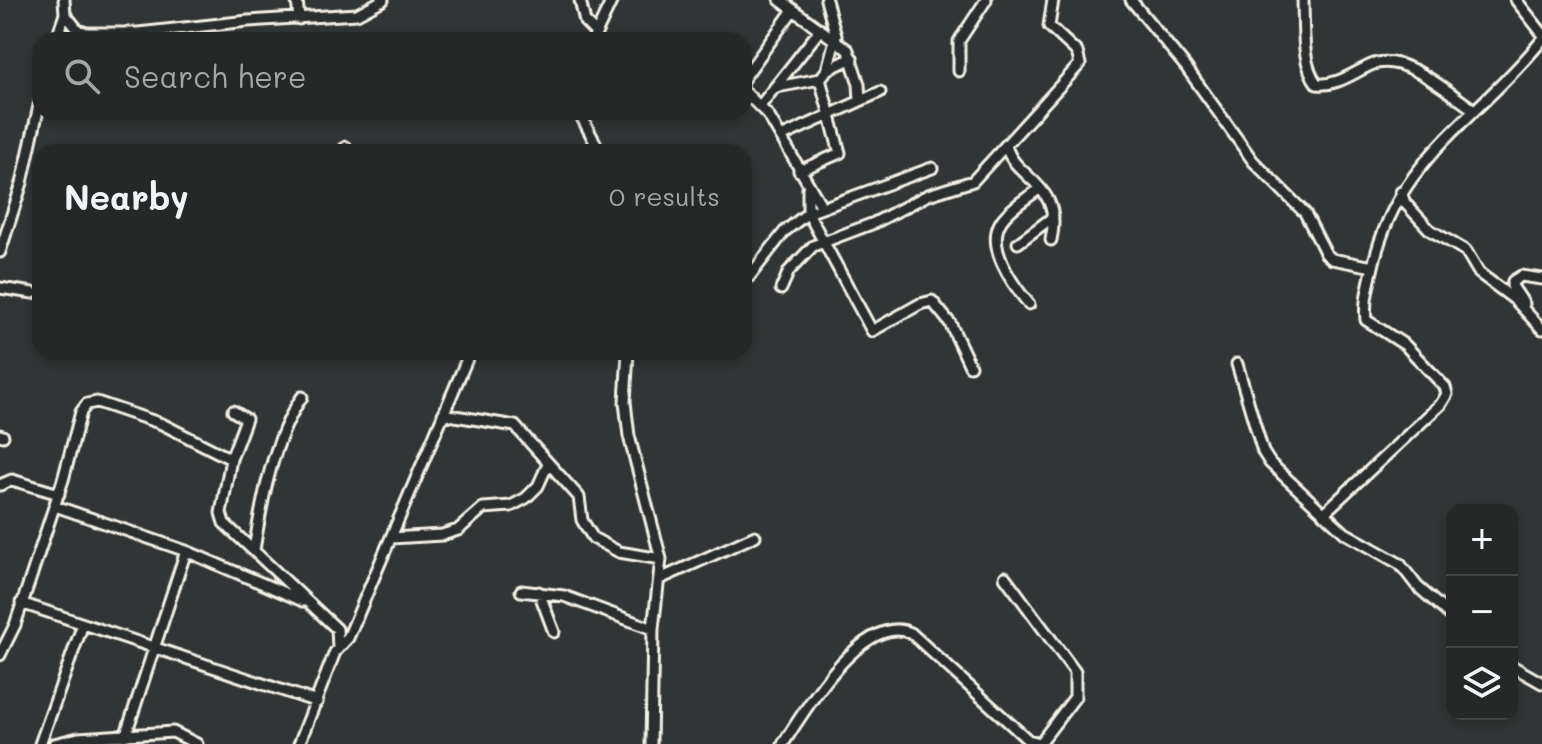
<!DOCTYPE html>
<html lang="en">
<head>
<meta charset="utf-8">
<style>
  :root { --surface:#262828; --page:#323434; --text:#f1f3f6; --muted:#a4a6a8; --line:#424445 }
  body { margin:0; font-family:Mali,sans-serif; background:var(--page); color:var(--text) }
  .controls { position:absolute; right:24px; bottom:24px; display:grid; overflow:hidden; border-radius:16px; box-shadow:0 4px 12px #0003 }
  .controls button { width:72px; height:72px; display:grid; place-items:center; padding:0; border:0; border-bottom:2px solid var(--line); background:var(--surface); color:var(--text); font:40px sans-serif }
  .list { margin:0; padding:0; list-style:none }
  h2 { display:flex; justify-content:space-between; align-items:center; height:104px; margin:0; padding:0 32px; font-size:34px }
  h2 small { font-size:26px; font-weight:400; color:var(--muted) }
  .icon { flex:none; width:44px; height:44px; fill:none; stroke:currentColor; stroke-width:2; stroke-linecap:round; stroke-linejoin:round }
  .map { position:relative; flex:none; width:1542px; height:744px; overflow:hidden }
  .search { position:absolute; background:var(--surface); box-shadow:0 4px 12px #0003; left:32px; top:32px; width:720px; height:88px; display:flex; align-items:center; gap:20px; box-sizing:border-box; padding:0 28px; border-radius:24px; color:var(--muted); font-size:30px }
  .panel { position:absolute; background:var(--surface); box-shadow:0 4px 12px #0003; left:32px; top:144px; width:720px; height:216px; border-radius:24px }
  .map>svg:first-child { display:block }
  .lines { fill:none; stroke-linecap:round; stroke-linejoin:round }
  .minor-casing { stroke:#f4f1e8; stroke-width:15 }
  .minor { stroke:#2a2d2e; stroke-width:9 }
</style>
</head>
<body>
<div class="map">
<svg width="1542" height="744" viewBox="0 0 1542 744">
  <rect width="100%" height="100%" fill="#323535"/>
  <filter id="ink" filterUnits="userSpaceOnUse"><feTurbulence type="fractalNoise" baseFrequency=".0125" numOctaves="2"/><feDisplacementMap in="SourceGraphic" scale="16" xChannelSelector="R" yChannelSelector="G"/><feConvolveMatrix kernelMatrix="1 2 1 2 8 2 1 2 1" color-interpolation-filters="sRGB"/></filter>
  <g filter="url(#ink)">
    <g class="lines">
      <g class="minor-casing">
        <path id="minor" d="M297 0 299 19
          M580 0 585 22 596 33
          M780 0 848 50 859 84 860 101
          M826 0 836 36 827 70
          M1131 0 1186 67 1253 161 1305 213 1326 254 1332 259 1373 267
          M1303 0C1304 25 1301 64 1317 84 1337 86 1353 73 1371 65 1403 51 1447 92 1473 109
          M1516 0 1542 33
          M65 14 78 30 87 33H138L248 21 357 14 383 0
          M56 40 65 14 64 0
          M593 40 612 0
          M959 71V41L986 0
          M744 78 793 10
          M777 87 820 79
          M744 91 768 115 822 207
          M760 106 820 30
          M579 112 600 152
          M781 137 880 92
          M341 152 346 147
          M799 171 840 153 820 79 827 70 852 58
          M808 188V213L872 331 920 304 932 301 950 323 970 366
          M1401 192 1405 203 1430 230 1466 251 1479 273 1515 300 1542 329
          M1051 240C1064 182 1013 179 1006 145L1080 64 1077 52 1049 26 1053 0
          M1018 243 1053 217
          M0 252 22 183 40 101
          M749 277 785 231 808 213 932 168
          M0 288 33 293
          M781 289 789 271 813 246 874 223 928 195 973 181 1006 145
          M1029 304C1013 285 984 245 1002 220 1011 207 1028 198 1040 188
          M1524 304 1512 286 1513 281 1521 276 1542 279
          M628 352 625 402 629 436 661 559 653 629 651 744
          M1237 364 1263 452 1270 463 1345 533 1400 564 1417 586 1452 617
          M443 414 515 426 579 497 582 520 593 538 619 552 661 559
          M0 435 3 436
          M231 459 246 419 233 411
          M0 485 12 480 59 494
          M55 506 186 551 303 601
          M1323 514 1441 404 1447 394 1445 387 1405 345 1366 320C1364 303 1368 288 1372 271 1395 158 1476 122 1542 40
          M391 538 442 535 458 530 483 508 511 506 526 498 538 486 548 464
          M254 550C262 500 273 439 302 397
          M660 579 755 536
          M521 591 564 596 653 629
          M539 592 554 632
          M21 603 317 702
          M0 655 15 625 63 480 81 412 87 404 97 402 162 424 231 459 221 513 224 523 337 629 338 648
          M1512 666 1542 683
          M125 737 186 551
          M40 744 83 624
          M54 744 78 738 173 732 197 744
          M299 744 335 652 348 638 470 352
          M783 744C803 713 863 611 911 633L1028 740 1040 743 1075 697V672L1005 577"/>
      </g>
      <use href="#minor" class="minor"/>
    </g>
  </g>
</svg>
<div class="controls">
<button>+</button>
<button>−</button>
<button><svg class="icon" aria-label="layers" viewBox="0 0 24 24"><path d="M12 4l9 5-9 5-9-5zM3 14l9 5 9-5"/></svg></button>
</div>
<div class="search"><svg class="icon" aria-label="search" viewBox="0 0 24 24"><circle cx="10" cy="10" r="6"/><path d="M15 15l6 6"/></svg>Search here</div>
<section class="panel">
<h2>Nearby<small>0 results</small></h2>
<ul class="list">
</ul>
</section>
</div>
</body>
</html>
